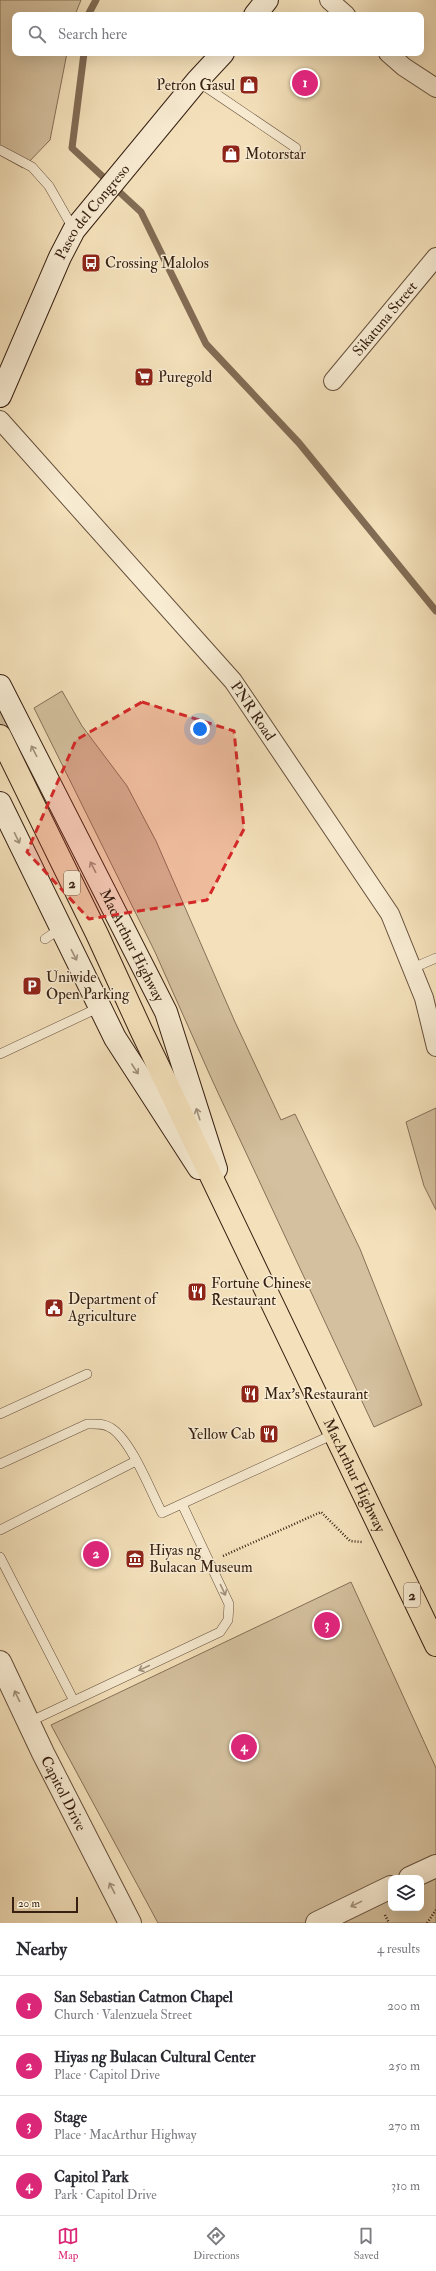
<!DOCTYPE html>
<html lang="en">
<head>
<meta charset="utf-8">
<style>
  :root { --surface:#fff; --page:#f2f2f3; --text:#2b2b33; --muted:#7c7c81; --line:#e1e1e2; --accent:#db2777 }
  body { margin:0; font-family:"IM FELL Double Pica",serif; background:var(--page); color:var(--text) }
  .controls { position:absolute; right:12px; bottom:12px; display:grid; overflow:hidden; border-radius:8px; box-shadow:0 4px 16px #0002 }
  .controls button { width:36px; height:36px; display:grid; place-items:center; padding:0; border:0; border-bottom:1px solid var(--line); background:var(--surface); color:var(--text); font:20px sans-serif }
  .scale { position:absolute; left:12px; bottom:10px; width:66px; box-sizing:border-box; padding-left:4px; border:2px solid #372012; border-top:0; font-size:11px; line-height:14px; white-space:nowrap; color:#372012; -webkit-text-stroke:3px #f8ecd3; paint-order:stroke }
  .you { position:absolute; left:200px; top:729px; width:14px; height:14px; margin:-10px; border:3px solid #fff; border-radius:50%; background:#1a73e8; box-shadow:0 0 0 6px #1a73e833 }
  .badge { display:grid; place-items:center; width:26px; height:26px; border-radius:50%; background:var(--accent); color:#fff; font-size:13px; font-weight:700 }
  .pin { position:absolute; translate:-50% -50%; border:2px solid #fff; box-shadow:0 1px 4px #0006 }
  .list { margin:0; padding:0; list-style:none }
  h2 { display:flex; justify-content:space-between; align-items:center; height:52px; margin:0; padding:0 16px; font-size:17px }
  h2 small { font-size:13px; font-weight:400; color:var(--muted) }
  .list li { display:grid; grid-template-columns:26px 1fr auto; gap:12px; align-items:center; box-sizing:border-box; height:60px; padding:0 16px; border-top:1px solid var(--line) }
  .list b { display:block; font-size:15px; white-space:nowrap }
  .list p { margin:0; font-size:13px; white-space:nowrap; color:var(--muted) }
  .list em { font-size:13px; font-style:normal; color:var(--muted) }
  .icon { flex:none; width:22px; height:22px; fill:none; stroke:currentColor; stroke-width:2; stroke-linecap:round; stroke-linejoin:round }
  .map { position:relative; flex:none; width:436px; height:1923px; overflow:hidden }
  .search { position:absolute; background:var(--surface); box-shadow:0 4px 16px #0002; left:12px; right:12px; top:12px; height:44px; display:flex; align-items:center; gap:10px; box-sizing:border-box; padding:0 14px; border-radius:8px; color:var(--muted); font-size:15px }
  .sheet { height:292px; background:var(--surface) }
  nav { display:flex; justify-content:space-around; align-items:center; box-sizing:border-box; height:56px; border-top:1px solid var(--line); background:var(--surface); font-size:11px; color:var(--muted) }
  nav a { display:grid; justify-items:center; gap:2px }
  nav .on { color:var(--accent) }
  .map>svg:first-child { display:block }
  .green { fill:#d4c09e; stroke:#867058; fill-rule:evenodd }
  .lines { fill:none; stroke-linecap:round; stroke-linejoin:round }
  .stream { stroke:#826c55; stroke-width:7 }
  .secondary-tunnel { stroke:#ceba99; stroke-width:22; stroke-dasharray:22 11; stroke-linecap:butt }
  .service-casing { stroke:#66503c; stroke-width:10 }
  .minor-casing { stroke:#66503c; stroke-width:20 }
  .tertiary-casing { stroke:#66503c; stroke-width:24 }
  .secondary-casing { stroke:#372012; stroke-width:24 }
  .trunk-casing { stroke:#372012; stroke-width:24 }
  .path { stroke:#372012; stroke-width:2.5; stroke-dasharray:1 2; stroke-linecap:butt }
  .service { stroke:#f8ecd3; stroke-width:9 }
  .minor { stroke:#f8ecd3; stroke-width:18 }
  .tertiary { stroke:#f8ecd3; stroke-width:22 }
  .secondary { stroke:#f8ecd3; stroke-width:22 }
  .trunk { stroke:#f4e1bb; stroke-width:22 }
  .oneway { stroke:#a1907c }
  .marked { fill:#d62828; fill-opacity:0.2; stroke:#d62828; stroke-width:3; stroke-dasharray:8 5; stroke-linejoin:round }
  .labels { text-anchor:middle; stroke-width:3; stroke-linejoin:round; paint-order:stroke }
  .shield { fill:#f8ecd3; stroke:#715d4c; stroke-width:1 }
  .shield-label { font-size:14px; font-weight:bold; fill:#372012 }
  .poi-label { font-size:15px; fill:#372012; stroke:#f8ecd3; text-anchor:start }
  .street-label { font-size:15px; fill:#372012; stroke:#f8ecd3 }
</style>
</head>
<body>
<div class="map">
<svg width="436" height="1923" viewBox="0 0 436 1923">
  <rect width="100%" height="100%" fill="#f4e1bb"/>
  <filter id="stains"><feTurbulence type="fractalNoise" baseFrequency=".005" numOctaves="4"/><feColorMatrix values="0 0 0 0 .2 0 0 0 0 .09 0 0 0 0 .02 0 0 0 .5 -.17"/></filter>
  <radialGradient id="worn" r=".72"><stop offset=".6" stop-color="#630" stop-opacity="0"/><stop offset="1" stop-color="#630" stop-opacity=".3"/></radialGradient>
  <path class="green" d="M0 0H81L75 15H15V53H67L50 140 23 168 0 155Z
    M62 691 82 726 127 786 156 841 235 1022 281 1120 295 1114 360 1249 422 1405 374 1427 213 1082 155 952 34 708Z
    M436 1108V1210L424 1186 406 1122Z
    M351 1582 436 1768V1923H158L51 1725ZM391 1878H421V1908H391Z"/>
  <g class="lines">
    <path class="stream" d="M88 15 96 0
      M84 53 72 148 141 212 206 344 299 443 436 611"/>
    <path class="secondary-tunnel" d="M0 718H17"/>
    <g class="service-casing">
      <path id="service" d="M197 81 296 148
        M0 150 32 167 49 186 74 230
        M45 939 61 928
        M413 968 436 958
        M0 1054 100 1007
        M0 1414 87 1374
        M0 1464 87 1424C96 1424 104 1423 111 1428 131 1440 151 1492 162 1513L334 1434
        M0 1530 136 1461
        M0 1557 74 1701
        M29 1722 220 1632 228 1620 229 1604 182 1504"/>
    </g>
    <g class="minor-casing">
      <g id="minor">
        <path d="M329 0 346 15"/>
        <path d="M388 53 404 67 436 88"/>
        <path id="s1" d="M333 381 436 257"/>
        <path id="s2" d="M0 420 233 681 390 914 424 998 436 1047"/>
      </g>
    </g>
    <g class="tertiary-casing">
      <g id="tertiary">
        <path id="s3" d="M0 1662 43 1753 130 1923"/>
        <path d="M410 1878 436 1866"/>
        <path d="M317 1923 391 1887"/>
      </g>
    </g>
    <g class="secondary-casing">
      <g id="secondary">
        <path d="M255 15 267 0"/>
        <path id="s4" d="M0 396 60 257 74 230 197 81 223 53"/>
        <path id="s5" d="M0 686 166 1012 216 1169"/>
        <path d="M0 803 115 1038 199 1168"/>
      </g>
    </g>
    <g class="trunk-casing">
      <g id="trunk">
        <path id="s6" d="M0 736 97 934 141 1030 436 1645"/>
      </g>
    </g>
    <path class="path" d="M223 1556 321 1512 350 1541 362 1542
      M385 1915 389 1923
      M427 1923 436 1910"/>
    <use href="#service" class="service"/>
    <use href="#minor" class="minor"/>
    <use href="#tertiary" class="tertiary"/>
    <use href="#secondary" class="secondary"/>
    <use href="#trunk" class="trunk"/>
  </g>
  <defs><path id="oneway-shaft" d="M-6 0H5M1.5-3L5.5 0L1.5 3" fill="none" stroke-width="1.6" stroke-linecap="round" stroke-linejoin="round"/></defs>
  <g class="oneway">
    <use href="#oneway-shaft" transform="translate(34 751) rotate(-117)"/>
    <use href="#oneway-shaft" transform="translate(17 838) rotate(64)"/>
    <use href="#oneway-shaft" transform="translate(93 867) rotate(-117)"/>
    <use href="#oneway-shaft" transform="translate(74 955) rotate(63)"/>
    <use href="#oneway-shaft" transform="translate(135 1069) rotate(57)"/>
    <use href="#oneway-shaft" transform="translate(198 1114) rotate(-108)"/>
    <use href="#oneway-shaft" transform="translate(223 1590) rotate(65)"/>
    <use href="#oneway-shaft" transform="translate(144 1668) rotate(155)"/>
    <use href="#oneway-shaft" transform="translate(17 1696) rotate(-116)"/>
    <use href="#oneway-shaft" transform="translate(112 1888) rotate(-117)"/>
    <use href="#oneway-shaft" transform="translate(356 1904) rotate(154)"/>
  </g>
  <path class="marked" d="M142 702 234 731 244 829 207 900 89 919 27 852 76 740Z"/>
  <defs>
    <g id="shop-square" transform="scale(1)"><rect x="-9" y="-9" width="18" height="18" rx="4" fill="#8f2418" stroke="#f8ecd3"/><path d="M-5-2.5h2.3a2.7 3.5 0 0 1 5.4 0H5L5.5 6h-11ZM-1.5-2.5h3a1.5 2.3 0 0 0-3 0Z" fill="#fff"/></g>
    <g id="bus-square" transform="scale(1)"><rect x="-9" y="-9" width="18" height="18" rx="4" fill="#8f2418" stroke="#f8ecd3"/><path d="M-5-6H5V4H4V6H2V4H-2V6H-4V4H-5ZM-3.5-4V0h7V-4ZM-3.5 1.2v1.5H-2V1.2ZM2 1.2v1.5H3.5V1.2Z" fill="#fff"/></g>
    <g id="supermarket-square" transform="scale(1)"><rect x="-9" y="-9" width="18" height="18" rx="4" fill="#8f2418" stroke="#f8ecd3"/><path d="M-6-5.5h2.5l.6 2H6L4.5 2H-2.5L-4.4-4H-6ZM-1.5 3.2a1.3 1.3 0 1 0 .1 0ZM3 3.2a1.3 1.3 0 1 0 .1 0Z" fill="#fff"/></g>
    <g id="parking-square" transform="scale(1)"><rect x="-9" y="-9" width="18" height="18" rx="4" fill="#8f2418" stroke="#f8ecd3"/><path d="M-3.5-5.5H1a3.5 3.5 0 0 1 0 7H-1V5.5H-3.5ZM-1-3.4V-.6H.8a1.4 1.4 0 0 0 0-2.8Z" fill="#fff"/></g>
    <g id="restaurant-square" transform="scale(1)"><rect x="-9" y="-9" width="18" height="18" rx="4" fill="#8f2418" stroke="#f8ecd3"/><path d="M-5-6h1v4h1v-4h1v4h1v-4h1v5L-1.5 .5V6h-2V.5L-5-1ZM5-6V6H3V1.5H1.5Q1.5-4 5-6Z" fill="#fff"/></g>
    <g id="civic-square" transform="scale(1)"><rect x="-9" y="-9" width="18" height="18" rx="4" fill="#8f2418" stroke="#f8ecd3"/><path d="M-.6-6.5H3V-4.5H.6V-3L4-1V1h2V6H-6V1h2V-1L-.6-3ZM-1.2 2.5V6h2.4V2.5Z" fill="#fff"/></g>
    <g id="museum-square" transform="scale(1)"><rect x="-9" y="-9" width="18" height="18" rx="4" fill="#8f2418" stroke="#f8ecd3"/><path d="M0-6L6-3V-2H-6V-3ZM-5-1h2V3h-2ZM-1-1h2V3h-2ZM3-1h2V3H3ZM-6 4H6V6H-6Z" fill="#fff"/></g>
  </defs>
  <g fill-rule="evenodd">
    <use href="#shop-square" x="249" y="85"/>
    <use href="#shop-square" x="231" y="154"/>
    <use href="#bus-square" x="91" y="263"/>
    <use href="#supermarket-square" x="144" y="377"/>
    <use href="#parking-square" x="32" y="986"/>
    <use href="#restaurant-square" x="197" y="1292"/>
    <use href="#civic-square" x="54" y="1308"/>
    <use href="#restaurant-square" x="250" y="1394"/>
    <use href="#restaurant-square" x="269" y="1434"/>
    <use href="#museum-square" x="135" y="1559"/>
  </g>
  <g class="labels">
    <g class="shield">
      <rect x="64" y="871" width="16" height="24" rx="3"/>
      <rect x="404" y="1583" width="16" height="24" rx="3"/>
    </g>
    <g class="shield-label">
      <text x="72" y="888">2</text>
      <text x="412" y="1600">2</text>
    </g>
    <g class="poi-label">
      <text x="235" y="90" text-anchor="end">Petron Gasul</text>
      <text x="245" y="159">Motorstar</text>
      <text x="105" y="268">Crossing Malolos</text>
      <text x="158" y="382">Puregold</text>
      <text x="46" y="982">Uniwide<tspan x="46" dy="17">Open Parking</tspan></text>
      <text x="211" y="1288">Fortune Chinese<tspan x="211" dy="17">Restaurant</tspan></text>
      <text x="68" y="1304">Department of<tspan x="68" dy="17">Agriculture</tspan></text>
      <text x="264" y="1399">Max's Restaurant</text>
      <text x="255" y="1439" text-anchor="end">Yellow Cab</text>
      <text x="149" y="1555">Hiyas ng<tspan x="149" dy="17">Bulacan Museum</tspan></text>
    </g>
    <g class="street-label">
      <text dy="5" stroke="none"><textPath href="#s4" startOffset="207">Paseo del Congreso</textPath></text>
      <text dy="5" stroke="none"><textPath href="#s1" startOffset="81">Sikatuna Street</textPath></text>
      <text dy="5" stroke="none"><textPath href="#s2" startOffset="386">PNR Road</textPath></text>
      <text dy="5" stroke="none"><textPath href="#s5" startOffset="291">MacArthur Highway</textPath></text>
      <text dy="5" stroke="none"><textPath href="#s6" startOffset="820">MacArthur Highway</textPath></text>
      <text dy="5" stroke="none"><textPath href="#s3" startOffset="146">Capitol Drive</textPath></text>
    </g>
  </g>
  <rect width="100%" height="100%" filter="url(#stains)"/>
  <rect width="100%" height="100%" fill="url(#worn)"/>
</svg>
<div class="controls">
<button><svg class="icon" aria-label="layers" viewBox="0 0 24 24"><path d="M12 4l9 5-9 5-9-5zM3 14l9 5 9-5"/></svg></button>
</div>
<div class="scale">20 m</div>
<div class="you"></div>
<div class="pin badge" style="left:305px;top:83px">1</div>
<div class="pin badge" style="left:96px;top:1554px">2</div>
<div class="pin badge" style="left:327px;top:1625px">3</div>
<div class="pin badge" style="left:244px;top:1747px">4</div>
<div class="search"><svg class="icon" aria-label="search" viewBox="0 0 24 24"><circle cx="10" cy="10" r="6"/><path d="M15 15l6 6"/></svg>Search here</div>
</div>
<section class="sheet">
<h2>Nearby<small>4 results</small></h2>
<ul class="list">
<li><span class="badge">1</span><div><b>San Sebastian Catmon Chapel</b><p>Church · Valenzuela Street</p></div><em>200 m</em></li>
<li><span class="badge">2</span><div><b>Hiyas ng Bulacan Cultural Center</b><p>Place · Capitol Drive</p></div><em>250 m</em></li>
<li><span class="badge">3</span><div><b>Stage</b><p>Place · MacArthur Highway</p></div><em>270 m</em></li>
<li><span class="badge">4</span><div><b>Capitol Park</b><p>Park · Capitol Drive</p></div><em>310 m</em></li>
</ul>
</section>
<nav>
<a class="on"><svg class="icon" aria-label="map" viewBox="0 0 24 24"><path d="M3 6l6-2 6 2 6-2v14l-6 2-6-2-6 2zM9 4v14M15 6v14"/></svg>Map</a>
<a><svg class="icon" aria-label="directions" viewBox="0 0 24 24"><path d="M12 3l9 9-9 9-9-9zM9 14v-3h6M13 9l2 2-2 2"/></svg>Directions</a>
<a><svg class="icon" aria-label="saved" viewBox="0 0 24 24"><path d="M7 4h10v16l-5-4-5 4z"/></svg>Saved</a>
</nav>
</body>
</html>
